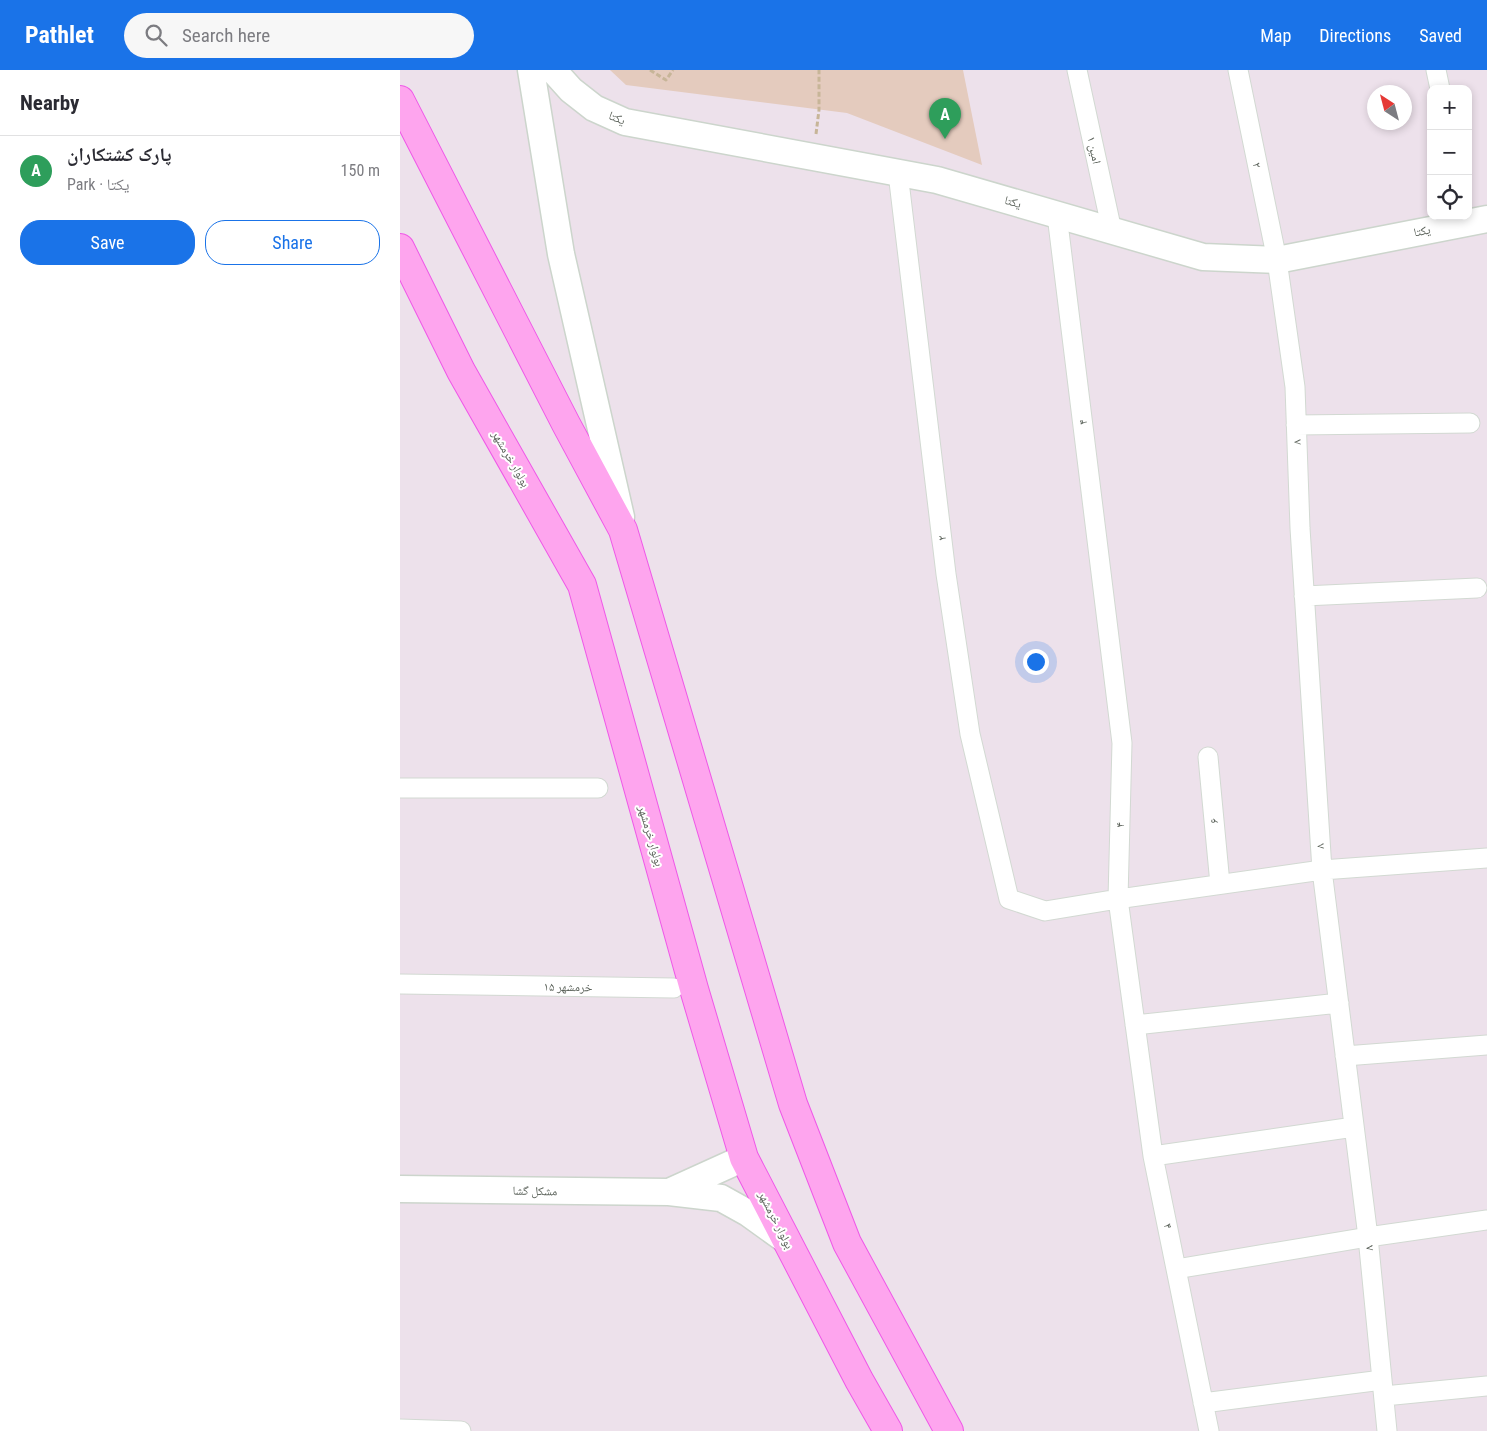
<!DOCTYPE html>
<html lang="en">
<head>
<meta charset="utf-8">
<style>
  :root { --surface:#fff; --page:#f7f7f7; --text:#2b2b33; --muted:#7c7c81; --line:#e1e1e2; --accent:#1a73e8 }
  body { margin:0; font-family:"Roboto Condensed","Noto Naskh Arabic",sans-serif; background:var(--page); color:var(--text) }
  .controls { position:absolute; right:15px; top:15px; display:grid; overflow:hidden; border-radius:10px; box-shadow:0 2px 8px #0003 }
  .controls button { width:45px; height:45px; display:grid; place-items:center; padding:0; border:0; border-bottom:1px solid var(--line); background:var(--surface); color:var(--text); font:25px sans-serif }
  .compass { position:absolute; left:967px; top:15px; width:45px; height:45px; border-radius:50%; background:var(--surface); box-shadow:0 2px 8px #0003; rotate:324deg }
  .you { position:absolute; left:635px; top:591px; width:18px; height:18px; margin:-12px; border:4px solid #fff; border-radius:50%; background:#1a73e8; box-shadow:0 0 0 8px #1a73e833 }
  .badge { display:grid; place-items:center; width:32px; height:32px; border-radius:50%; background:var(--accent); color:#fff; font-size:16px; font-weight:700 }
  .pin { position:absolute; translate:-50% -41px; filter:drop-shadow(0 1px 2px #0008) }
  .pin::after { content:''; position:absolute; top:26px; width:18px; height:15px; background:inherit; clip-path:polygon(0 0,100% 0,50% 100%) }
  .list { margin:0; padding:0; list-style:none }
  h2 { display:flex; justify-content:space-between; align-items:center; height:65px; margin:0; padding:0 20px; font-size:21px }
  h2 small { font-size:16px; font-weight:400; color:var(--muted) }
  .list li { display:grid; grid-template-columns:32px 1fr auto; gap:15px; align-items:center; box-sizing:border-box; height:70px; padding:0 20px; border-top:1px solid var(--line) }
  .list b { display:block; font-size:19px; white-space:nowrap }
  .list p { margin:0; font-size:16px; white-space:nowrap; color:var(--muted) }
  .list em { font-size:16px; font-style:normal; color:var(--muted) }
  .actions { display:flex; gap:10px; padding:15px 20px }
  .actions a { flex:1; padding:11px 0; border:1px solid var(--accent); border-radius:20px; text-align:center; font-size:18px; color:var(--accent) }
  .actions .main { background:var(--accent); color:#fff }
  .icon { flex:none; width:28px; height:28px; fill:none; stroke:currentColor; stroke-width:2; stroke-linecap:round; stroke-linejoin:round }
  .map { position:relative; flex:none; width:1087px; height:1361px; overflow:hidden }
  header { display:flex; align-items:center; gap:30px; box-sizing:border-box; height:70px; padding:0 25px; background:var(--accent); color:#fff }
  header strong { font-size:24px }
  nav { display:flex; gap:28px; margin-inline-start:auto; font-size:18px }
  .search { width:350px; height:45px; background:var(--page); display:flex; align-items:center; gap:12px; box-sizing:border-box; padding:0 18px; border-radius:28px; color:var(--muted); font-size:19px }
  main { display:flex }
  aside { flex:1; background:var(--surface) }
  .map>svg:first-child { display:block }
  .green { fill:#e4cbbe }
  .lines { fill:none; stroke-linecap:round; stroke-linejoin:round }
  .street-casing { stroke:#d2d9d2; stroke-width:21 }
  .secondary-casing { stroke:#ccd5cc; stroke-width:29 }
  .primary-casing { stroke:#ef58e7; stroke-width:30 }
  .path { stroke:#c7b598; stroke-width:3; stroke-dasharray:5 2.5; stroke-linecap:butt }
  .street { stroke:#fff; stroke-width:19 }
  .secondary { stroke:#fff; stroke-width:26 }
  .primary { stroke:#fea5ee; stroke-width:28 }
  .labels { text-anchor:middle; stroke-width:4; stroke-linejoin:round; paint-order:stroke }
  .street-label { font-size:12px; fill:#5b625a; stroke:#fff }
</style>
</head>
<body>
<header>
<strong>Pathlet</strong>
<div class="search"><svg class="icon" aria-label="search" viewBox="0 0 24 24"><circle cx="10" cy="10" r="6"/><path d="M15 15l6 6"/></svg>Search here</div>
<nav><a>Map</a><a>Directions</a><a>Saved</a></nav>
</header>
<main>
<aside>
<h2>Nearby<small></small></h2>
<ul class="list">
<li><span class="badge" style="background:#2e9e5b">A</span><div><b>پارک کشتکاران</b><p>Park · یکتا</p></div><em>150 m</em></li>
</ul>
<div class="actions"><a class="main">Save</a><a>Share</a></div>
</aside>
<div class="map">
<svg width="1087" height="1361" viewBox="0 0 1087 1361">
  <rect width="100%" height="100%" fill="#ede1eb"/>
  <path class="green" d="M210 0H563L582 95 447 43 226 15Z"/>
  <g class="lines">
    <g class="street-casing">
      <path id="street" d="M677 0 712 161
        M838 0 877 190 895 317 900 458 922 800 968 1167 987 1361
        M1036 0 1040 19
        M498 103 546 504 570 664 609 829 645 841 718 829 922 800 1087 788
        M657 145 722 673 718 829 753 1086 809 1361
        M896 355 1070 353
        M904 526 1077 518
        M808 687 820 814
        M0 718H198
        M0 914 274 918
        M735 955 939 933
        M945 986 1087 975
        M753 1086 954 1057
        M776 1199 968 1167 1087 1150
        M984 1326 1087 1316
        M803 1333 982 1310
        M0 1359 61 1361"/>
    </g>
    <g class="secondary-casing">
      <path id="secondary" d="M131 0 161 184 221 447
        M153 0 171 20 194 38 225 52 537 110 803 187 877 190 1087 149
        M344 1088 269 1122 321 1128 348 1143 387 1171
        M0 1119 269 1122"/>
    </g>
    <g class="primary-casing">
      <path id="primary" d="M0 30 166 354 223 460 393 1034 447 1173 549 1361
        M0 178 61 301 182 515 294 919 344 1088 459 1310 488 1361"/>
    </g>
    <path class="path" d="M250 0 266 10 273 0
      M416 64 419 40V0"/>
    <use href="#street" class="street"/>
    <use href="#secondary" class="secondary"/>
    <use href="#primary" class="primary"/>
  </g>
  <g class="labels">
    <g class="street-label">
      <text transform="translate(217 48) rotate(22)" y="4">یکتا</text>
      <text transform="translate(694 80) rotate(78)" y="4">امین ۱</text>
      <text transform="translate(857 95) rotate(78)" y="4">۲</text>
      <text transform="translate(613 132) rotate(16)" y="4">یکتا</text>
      <text transform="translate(1022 161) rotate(-11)" y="4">یکتا</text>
      <text transform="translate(683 352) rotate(-97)" y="4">۴</text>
      <text transform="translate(897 372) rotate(-92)" y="4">۸</text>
      <text transform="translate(111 389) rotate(60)" y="4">بولوار خرمشهر</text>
      <text transform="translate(542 468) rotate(-97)" y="4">۲</text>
      <text transform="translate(814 751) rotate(-95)" y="4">۶</text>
      <text transform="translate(720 755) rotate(-88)" y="4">۴</text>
      <text transform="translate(251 766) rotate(74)" y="4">بولوار خرمشهر</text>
      <text transform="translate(920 776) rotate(-94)" y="4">۸</text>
      <text transform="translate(168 917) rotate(1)" y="4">۱۵ خرمشهر</text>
      <text transform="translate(135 1121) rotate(1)" y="4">مشکل گشا</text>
      <text transform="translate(376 1150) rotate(63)" y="4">بولوار خرمشهر</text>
      <text transform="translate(768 1156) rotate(78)" y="4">۴</text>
      <text transform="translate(969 1178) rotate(-96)" y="4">۸</text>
    </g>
  </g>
</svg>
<div class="controls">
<button>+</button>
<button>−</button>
<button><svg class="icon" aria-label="locate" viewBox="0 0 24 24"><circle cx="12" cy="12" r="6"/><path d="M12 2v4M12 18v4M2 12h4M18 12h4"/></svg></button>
</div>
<svg class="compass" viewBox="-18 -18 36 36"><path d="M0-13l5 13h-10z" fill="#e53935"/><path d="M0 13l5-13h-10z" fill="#7c7c81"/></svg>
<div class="you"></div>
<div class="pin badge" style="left:545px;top:69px;background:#2e9e5b">A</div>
</div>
</main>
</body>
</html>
